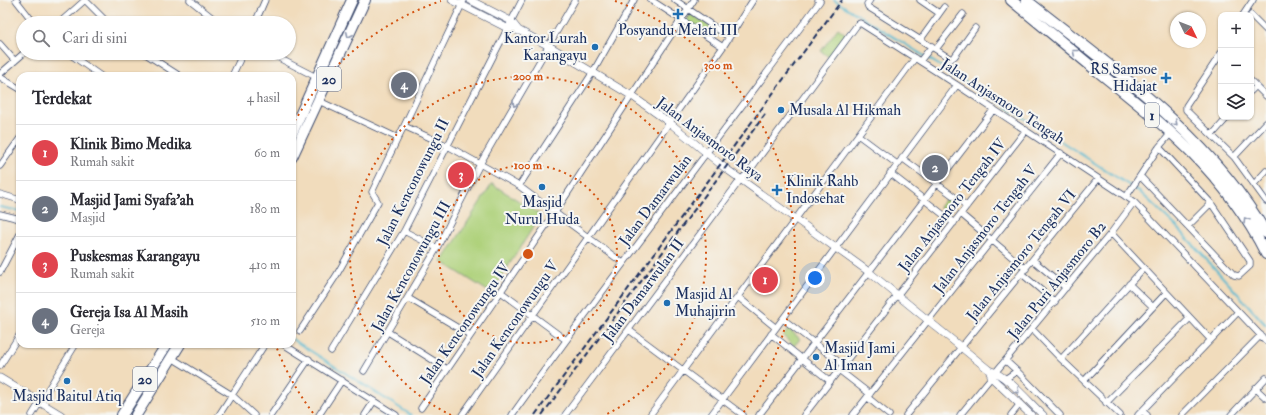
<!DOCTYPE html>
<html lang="id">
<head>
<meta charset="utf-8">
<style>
  :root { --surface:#fff; --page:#f7f7f7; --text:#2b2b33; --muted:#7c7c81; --line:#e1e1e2; --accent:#1f6fb2 }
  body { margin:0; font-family:"IM FELL Double Pica",serif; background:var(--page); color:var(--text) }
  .controls { position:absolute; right:12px; top:12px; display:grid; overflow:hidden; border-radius:8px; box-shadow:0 1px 3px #0004 }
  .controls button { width:36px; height:36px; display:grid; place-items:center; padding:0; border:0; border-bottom:1px solid var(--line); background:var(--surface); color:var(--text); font:20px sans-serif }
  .compass { position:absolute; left:1170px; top:12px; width:36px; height:36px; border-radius:50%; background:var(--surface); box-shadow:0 1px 3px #0004; rotate:133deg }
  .you { position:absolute; left:815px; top:278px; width:14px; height:14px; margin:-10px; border:3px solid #fff; border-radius:50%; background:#1a73e8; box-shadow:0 0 0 6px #1a73e833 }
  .badge { display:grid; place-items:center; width:26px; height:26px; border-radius:50%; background:var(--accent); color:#fff; font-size:13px; font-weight:700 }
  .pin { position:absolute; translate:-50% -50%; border:2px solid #fff; box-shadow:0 1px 4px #0006 }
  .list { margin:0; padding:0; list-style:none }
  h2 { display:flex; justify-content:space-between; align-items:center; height:52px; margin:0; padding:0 16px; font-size:17px }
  h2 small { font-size:13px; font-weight:400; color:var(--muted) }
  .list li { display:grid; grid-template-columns:26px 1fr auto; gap:12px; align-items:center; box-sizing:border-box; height:56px; padding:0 16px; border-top:1px solid var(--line) }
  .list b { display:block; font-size:15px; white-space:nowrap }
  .list p { margin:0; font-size:13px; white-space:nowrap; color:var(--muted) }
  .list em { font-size:13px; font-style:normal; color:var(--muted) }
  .icon { flex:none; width:22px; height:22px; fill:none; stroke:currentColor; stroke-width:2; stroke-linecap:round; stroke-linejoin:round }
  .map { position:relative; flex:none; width:1266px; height:415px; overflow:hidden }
  .search { position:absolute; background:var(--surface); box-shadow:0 1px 3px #0004; left:16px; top:16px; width:280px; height:44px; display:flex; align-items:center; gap:10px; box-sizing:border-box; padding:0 14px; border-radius:22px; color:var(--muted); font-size:15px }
  .panel { position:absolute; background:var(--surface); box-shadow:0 1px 3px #0004; left:16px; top:72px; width:280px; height:276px; border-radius:12px }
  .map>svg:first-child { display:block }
  .green { fill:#aed17a; stroke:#64806c }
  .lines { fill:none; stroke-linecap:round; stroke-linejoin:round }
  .stream { stroke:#52b8d0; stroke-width:2 }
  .minor-casing { stroke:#3b496c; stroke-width:7 }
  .tertiary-casing { stroke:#3b496c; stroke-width:8 }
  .trunk-casing { stroke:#3b496c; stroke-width:12 }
  .minor { stroke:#fff; stroke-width:5.5 }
  .tertiary { stroke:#fff; stroke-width:7 }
  .trunk { stroke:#fff; stroke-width:10 }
  .rail { stroke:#1b2f5e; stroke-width:2; stroke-dasharray:6 3; stroke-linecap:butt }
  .oneway { stroke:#8d97ae }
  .ring { fill:none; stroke:#d45514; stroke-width:2; stroke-dasharray:2 4 }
  .poi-dot { fill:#1f6fb2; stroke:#f6f6f2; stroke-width:1.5 }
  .labels { text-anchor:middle; stroke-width:4; stroke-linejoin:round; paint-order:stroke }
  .shield { fill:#f6f6f2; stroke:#5d6b8a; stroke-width:1 }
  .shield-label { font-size:14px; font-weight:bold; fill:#1b2f5e }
  .poi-label { font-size:15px; fill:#1b2f5e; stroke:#f6f6f2; text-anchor:start }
  .street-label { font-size:15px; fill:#1b2f5e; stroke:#f6f6f2 }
  .centre { fill:#d45514; stroke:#f6f6f2; stroke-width:2 }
  .ring-label { font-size:12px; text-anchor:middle; font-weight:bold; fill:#d45514; stroke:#f6f6f2; stroke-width:4; stroke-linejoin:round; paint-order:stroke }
</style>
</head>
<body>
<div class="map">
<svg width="1266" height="415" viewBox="0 0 1266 415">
  <rect width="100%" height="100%" fill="#f6f6f2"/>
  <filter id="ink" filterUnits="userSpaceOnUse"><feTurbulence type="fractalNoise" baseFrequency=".025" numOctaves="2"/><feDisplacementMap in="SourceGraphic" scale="8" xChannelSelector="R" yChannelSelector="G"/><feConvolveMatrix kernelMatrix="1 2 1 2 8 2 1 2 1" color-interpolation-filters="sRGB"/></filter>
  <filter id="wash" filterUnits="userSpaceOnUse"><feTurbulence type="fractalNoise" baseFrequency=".012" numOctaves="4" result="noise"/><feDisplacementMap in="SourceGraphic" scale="16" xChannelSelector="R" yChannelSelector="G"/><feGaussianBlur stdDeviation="0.9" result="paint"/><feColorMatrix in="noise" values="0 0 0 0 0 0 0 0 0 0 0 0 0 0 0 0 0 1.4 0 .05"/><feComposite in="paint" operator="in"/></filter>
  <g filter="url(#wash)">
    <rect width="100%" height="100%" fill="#f1dcbc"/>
    <path class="green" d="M691 14 719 32 714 40 686 21Z
      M838 28 847 35 830 58 821 51Z
      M492 184 541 215 491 293 442 262Z
      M948 196 956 203 948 214 939 207Z
      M789 329 800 339 794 346 783 336Z"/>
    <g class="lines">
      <path class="stream" d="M834 0 1042 129 1141 193 1178 228 1266 325
        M0 207 20 211
        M292 339 411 415"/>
    </g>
  </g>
  <g filter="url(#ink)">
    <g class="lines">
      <g class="minor-casing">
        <path id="minor" d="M16 0 34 23
          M85 0 108 23
          M190 0 219 23
          M651 0 723 47
          M675 0 729 37
          M870 0 867 4 868 7 951 59 955 56 975 28
          M920 0 939 13
          M1243 15 1253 0
          M1251 15 1266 30
          M59 23 85 0
          M255 23 265 0
          M921 39 944 7
          M0 44 15 61
          M936 49 963 14
          M68 53 101 76
          M144 53 180 76
          M269 53 318 78
          M1221 53 1186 106V110L1234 157 1266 201
          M920 61 932 46
          M0 74 24 53
          M232 76 243 53
          M0 77 20 89
          M1251 81 1266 96
          M1251 91 1256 86
          M319 101 398 138 404 126 446 145 519 186 623 263
          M404 126 464 0
          M858 135 897 164
          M1212 135 1228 117
          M1234 157 1266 123
          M902 158 967 206
          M0 166 20 138
          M890 173 954 223
          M1140 176 1234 275 1239 276 1250 266V261L1211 203 1159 147
          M1254 184 1266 171
          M519 186 593 72 634 0
          M0 194 20 200
          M1126 197 1159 147 1172 132
          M0 214 20 219
          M961 214 1026 269
          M1188 226 1211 203
          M404 231 437 248
          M1111 233 1211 340
          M1033 260 1066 288
          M0 272 20 234
          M1022 274 1055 302
          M1129 284 1153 307
          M501 292 566 340
          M738 297 776 328
          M408 298 470 335
          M783 319 843 365
          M1032 329 1061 359 1120 415
          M629 330 743 415
          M300 331 336 276 378 202 372 192 398 138
          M388 332 447 369
          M771 334 830 381
          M283 344 396 415
          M331 351 404 231 522 0
          M172 358 232 395 254 415
          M1061 359 1143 269
          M1006 361 1017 371
          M0 366 20 334
          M839 370 870 394
          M364 371 437 248 480 164 575 0
          M1005 379 1017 371 1060 415
          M1084 381 1166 293
          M1255 388 1266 398
          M867 397 889 415
          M1106 403 1190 318
          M421 408 558 208 694 0
          M1142 411 1147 415
          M32 415 76 344
          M219 415 265 344
          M271 415 309 359
          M319 415 342 380
          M365 415 374 401
          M462 415 723 47 753 0
          M512 415C612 275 718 140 820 1L818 0
          M565 415 741 179 747 174 857 25 860 23 957 85 1134 202 1266 341
          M650 415 915 58
          M711 415 957 85
          M759 415 994 109
          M804 415 1026 130
          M853 415 1061 153
          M906 415 1098 179
          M960 415 1111 233 1134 202
          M1011 415 1020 404
          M1138 415 1238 312
          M1182 415 1261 335
          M1231 415 1266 378"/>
      </g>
      <g class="tertiary-casing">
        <path id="tertiary" d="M452 0 507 28 520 31 549 46 632 96 670 123 725 168 869 272 989 370C1008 376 1028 401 1043 415
          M470 0 511 21 519 31
          M989 370 992 378 1031 415
          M0 378 61 415"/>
      </g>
      <g class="trunk-casing">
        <path id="trunk" d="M1011 0C1038 22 1064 44 1091 66 1161 122 1225 172 1266 254
          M1026 0C1113 69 1209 135 1266 233
          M292 133 352 0
          M292 157 365 0
          M122 415 167 344
          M136 415 180 344"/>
      </g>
      <use href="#minor" class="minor"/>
      <use href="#tertiary" class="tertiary"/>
      <use href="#trunk" class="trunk"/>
      <path class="rail" d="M535 415 842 0
        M542 415 766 113"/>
    </g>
    <defs><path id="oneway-chevron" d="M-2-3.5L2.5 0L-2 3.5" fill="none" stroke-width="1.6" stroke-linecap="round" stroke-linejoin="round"/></defs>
    <g class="oneway">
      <use href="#oneway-chevron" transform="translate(349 35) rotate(115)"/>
      <use href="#oneway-chevron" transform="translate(1075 52) rotate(-141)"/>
      <use href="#oneway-chevron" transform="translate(515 104) rotate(120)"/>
      <use href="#oneway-chevron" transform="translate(1175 123) rotate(41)"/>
      <use href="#oneway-chevron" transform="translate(1246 220) rotate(-123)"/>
      <use href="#oneway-chevron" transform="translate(1017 391) rotate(44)"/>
    </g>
  </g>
  <g class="ring">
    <circle cx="528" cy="254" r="89"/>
    <path d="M451 415A178 178 0 1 1 605 415"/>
    <path d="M313 413A268 268 0 0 1 276 346M292 126A268 268 0 0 1 441 1M615 1A268 268 0 0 1 743 413"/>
  </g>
  <g class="poi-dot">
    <path d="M676 8h4v4h4v4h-4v4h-4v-4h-4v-4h4z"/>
    <circle cx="595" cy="47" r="4"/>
    <path d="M1164 72h4v4h4v4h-4v4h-4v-4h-4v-4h4z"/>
    <circle cx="781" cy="110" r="4"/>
    <circle cx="542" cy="187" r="4"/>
    <path d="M775 184h4v4h4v4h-4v4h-4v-4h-4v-4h4z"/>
    <circle cx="667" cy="303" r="4"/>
    <circle cx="816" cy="357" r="4"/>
    <circle cx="67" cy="381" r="4"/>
  </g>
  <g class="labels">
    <g class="shield">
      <rect x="317" y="67" width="24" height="24" rx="3"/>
      <rect x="1145" y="103" width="14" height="24" rx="3"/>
      <rect x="133" y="367" width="24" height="24" rx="3"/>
    </g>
    <g class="shield-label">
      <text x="329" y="84">20</text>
      <text x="1152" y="120">1</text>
      <text x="145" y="384">20</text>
    </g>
    <g class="poi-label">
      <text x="678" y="35" text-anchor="middle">Posyandu Melati III</text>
      <text x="587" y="43" text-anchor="end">Kantor Lurah<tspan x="587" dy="17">Karangayu</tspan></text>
      <text x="1157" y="74" text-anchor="end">RS Samsoe<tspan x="1157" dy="17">Hidajat</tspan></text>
      <text x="789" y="115">Musala Al Hikmah</text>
      <text x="786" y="186">Klinik Rahb<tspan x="786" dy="17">Indosehat</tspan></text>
      <text x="542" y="207" text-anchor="middle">Masjid<tspan x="542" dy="17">Nurul Huda</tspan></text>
      <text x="675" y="299">Masjid Al<tspan x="675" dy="17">Muhajirin</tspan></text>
      <text x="824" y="353">Masjid Jami<tspan x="824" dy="17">Al Iman</tspan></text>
      <text x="67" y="401" text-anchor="middle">Masjid Baitul Atiq</text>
    </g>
    <g class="street-label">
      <text transform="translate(1003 101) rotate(33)" y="5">Jalan Anjasmoro Tengah</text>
      <text transform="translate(710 139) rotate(37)" y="5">Jalan Anjasmoro Raya</text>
      <text transform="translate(413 182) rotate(-63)" y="5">Jalan Kenconowungu II</text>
      <text transform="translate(655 200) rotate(-53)" y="5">Jalan Damarwulan</text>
      <text transform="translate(952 205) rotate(-52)" y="5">Jalan Anjasmoro Tengah IV</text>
      <text transform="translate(985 229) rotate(-52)" y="5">Jalan Anjasmoro Tengah V</text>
      <text transform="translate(1021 255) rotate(-51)" y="5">Jalan Anjasmoro Tengah VI</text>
      <text transform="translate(411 266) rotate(-61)" y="5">Jalan Kenconowungu III</text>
      <text transform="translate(1057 280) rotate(-51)" y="5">Jalan Puri Anjasmoro B2</text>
      <text transform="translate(643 290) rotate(-53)" y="5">Jalan Damarwulan II</text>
      <text transform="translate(515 319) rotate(-55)" y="5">Jalan Kenconowungu V</text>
      <text transform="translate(465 323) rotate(-55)" y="5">Jalan Kenconowungu IV</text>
    </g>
  </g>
  <circle cx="528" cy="254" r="6" class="centre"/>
  <g class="ring-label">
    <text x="718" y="69">300 m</text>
    <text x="528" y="80">200 m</text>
    <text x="528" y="169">100 m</text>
  </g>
</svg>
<div class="controls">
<button>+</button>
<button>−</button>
<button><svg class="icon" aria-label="layers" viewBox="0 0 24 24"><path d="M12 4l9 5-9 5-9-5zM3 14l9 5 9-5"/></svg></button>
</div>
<svg class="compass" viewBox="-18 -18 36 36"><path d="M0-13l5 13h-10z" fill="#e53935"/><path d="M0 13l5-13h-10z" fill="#7c7c81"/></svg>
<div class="you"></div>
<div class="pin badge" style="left:765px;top:280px;background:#e0444e">1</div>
<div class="pin badge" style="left:935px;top:168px;background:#6b7280">2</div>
<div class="pin badge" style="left:461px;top:175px;background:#e0444e">3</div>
<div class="pin badge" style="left:404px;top:85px;background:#6b7280">4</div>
<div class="search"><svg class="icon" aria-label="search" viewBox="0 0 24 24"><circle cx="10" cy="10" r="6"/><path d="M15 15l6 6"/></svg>Cari di sini</div>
<section class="panel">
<h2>Terdekat<small>4 hasil</small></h2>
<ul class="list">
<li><span class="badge" style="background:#e0444e">1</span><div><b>Klinik Bimo Medika</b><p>Rumah sakit</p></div><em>60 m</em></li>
<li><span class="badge" style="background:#6b7280">2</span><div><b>Masjid Jami Syafa'ah</b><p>Masjid</p></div><em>180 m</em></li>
<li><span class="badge" style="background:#e0444e">3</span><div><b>Puskesmas Karangayu</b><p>Rumah sakit</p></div><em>410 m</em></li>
<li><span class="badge" style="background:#6b7280">4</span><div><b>Gereja Isa Al Masih</b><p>Gereja</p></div><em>510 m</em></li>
</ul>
</section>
</div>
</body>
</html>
